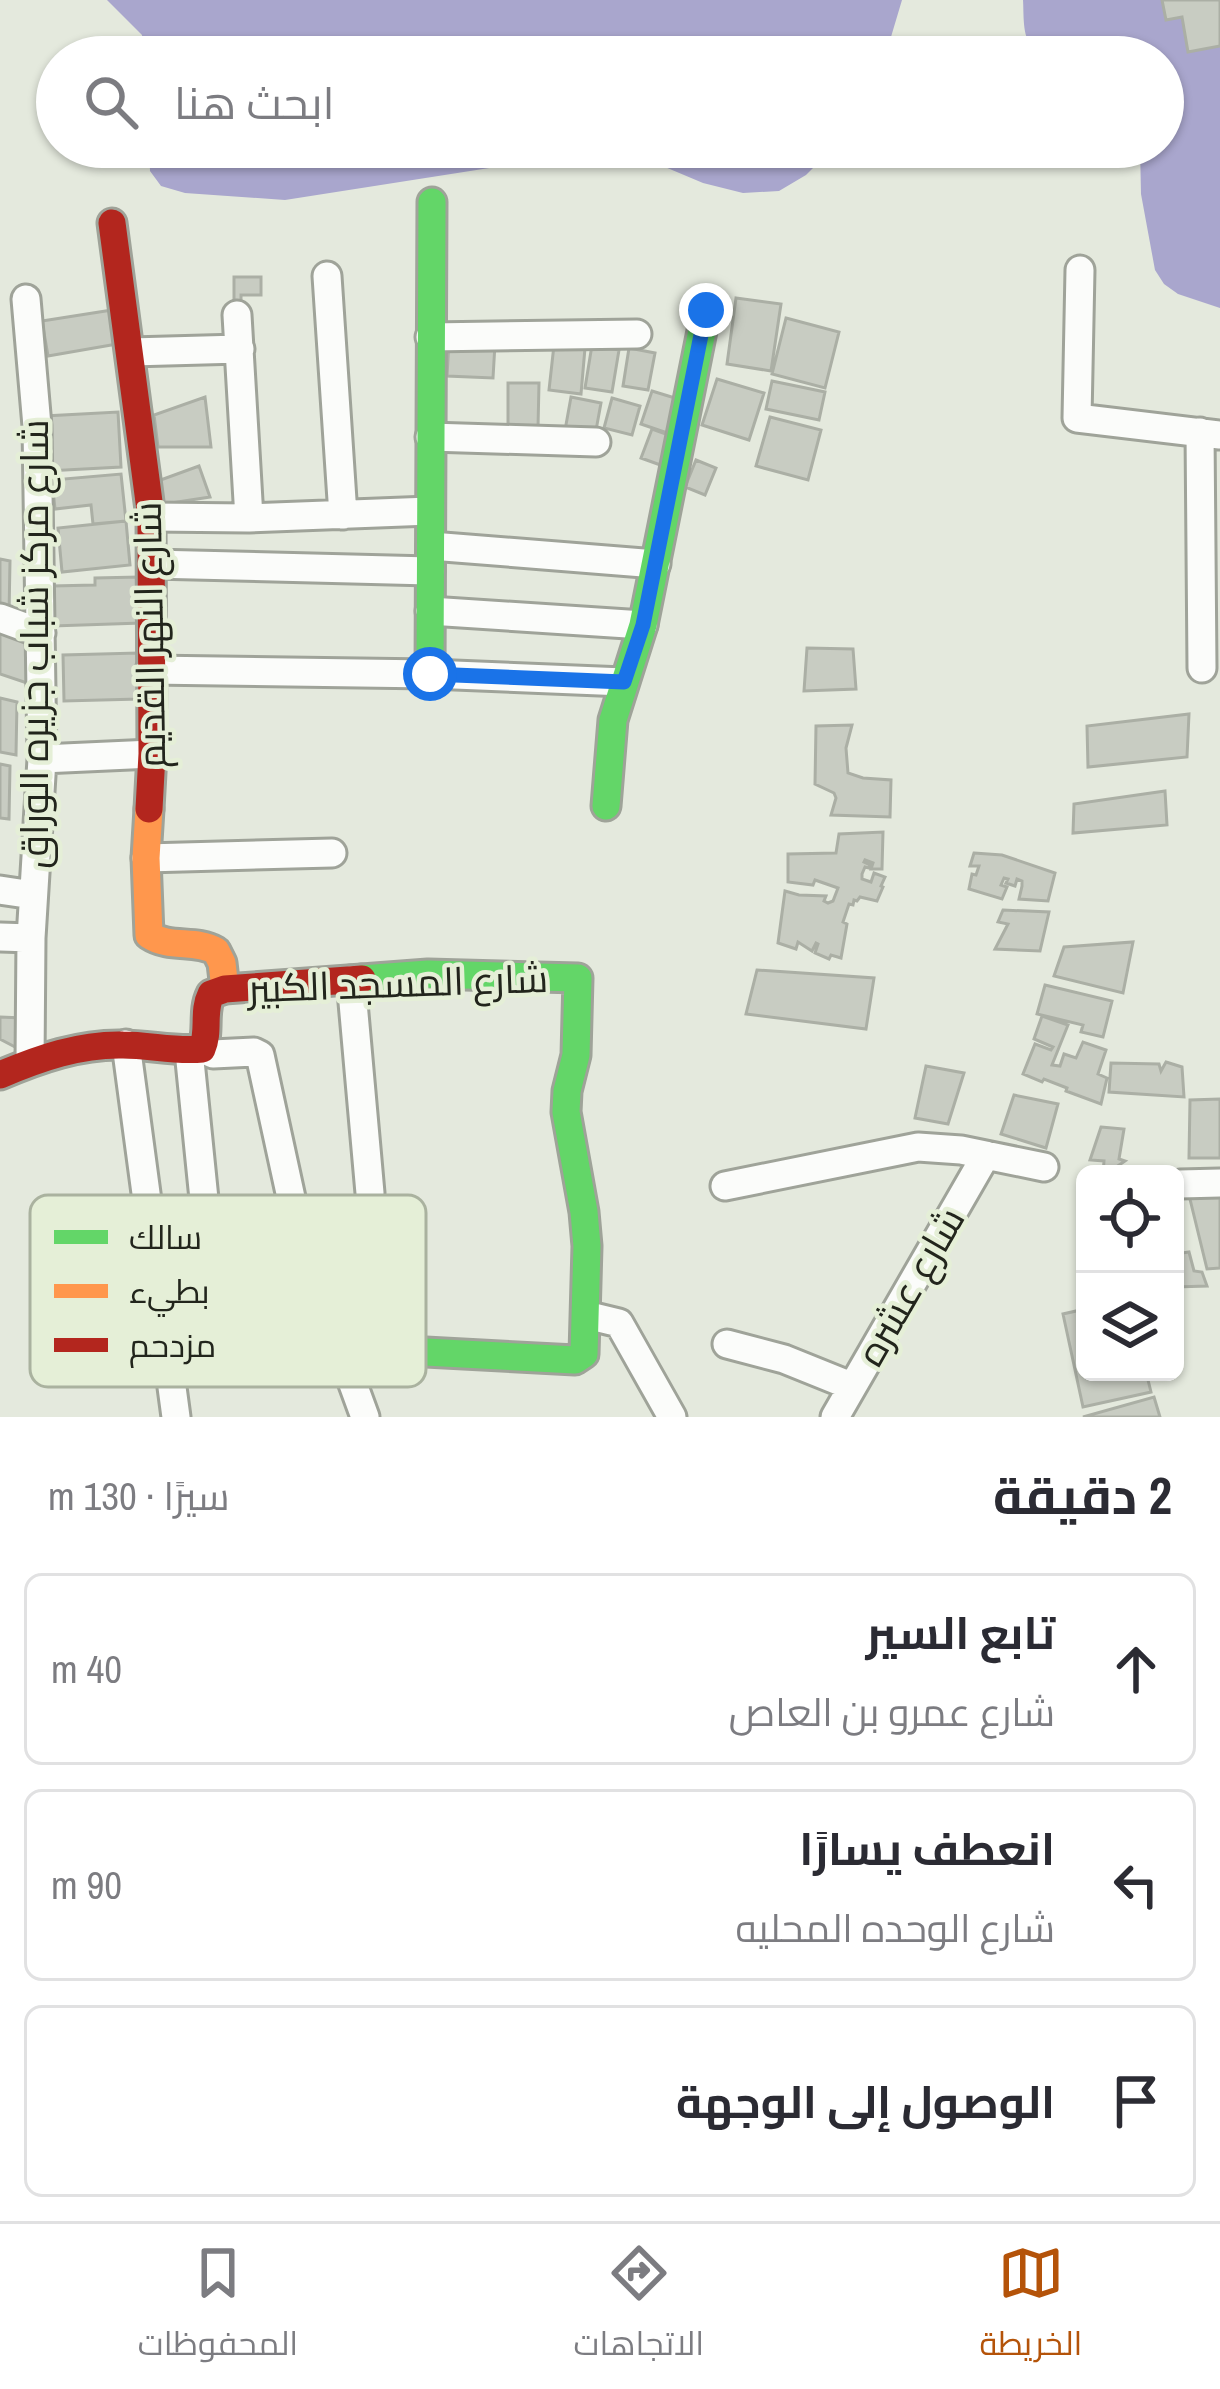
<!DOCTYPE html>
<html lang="ar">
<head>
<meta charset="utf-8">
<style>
  :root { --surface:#fff; --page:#f2f2f3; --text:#2b2b33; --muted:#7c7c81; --line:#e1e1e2; --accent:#b45309 }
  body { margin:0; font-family:"Archivo Narrow",Cairo,sans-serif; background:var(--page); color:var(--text); direction:rtl }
  .controls { position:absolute; right:36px; bottom:36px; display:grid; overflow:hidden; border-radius:18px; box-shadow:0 3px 9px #0004 }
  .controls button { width:108px; height:108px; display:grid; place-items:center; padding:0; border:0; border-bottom:3px solid var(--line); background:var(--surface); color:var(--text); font:60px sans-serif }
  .stop { position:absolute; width:36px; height:36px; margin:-27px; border:9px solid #1a73e8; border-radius:50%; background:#fff }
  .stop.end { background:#1a73e8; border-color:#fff; box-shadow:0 3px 12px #0008 }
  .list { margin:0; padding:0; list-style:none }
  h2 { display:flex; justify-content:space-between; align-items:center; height:156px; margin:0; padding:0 48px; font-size:51px }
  h2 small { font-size:39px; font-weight:400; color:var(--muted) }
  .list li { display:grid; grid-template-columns:78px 1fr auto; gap:36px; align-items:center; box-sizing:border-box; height:192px; margin:0 24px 24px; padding:0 24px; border:3px solid var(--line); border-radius:18px }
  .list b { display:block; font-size:45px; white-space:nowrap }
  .list p { margin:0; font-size:39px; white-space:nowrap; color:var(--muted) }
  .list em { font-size:39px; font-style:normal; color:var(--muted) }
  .icon { flex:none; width:66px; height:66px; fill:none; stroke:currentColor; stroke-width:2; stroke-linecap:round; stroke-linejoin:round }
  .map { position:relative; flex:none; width:1220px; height:1417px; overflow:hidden; direction:ltr }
  .search { position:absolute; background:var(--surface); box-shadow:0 3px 9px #0004; left:36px; right:36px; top:36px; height:132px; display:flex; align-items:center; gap:30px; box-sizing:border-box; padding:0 42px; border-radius:66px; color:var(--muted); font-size:45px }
  .sheet { height:804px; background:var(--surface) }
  nav { display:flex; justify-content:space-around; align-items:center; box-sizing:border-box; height:168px; border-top:3px solid var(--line); background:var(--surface); font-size:33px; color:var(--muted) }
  nav a { display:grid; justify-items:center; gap:6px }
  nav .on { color:var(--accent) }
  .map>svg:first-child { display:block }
  .water { fill:#a9a6cd }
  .building { fill:#c8ccc2; stroke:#abafa5; stroke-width:3 }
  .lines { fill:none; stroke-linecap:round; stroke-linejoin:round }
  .street-casing { stroke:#9fa399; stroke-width:33 }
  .fast-casing { stroke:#9fa399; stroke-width:33 }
  .slow-casing { stroke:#9fa399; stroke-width:33 }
  .jam-casing { stroke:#9fa399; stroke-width:33 }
  .street { stroke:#fbfcfa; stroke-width:27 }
  .fast { stroke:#63d668; stroke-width:27 }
  .slow { stroke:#ff974d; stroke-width:27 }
  .jam { stroke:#b3261e; stroke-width:27 }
  .route { stroke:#1a73e8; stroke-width:15 }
  .labels { text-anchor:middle; stroke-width:9; stroke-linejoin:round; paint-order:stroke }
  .street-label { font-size:39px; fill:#22251c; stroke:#e5efd7 }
  .key { fill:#e5efd7; stroke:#aab29f; stroke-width:3 }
  .key-label { font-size:33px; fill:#22251c }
</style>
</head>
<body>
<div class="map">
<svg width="1220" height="1417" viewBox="0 0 1220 1417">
  <rect width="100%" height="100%" fill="#e4e9dd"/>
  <path class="water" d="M107 0H902L885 57H144L142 35Z
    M1023 0H1220V308L1178 294 1164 284 1155 270 1141 194 1140 147H1163V57C1134 57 1053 63 1032 46 1022 37 1024 13 1023 0Z
    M149 147H834L806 175 779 191 743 193 703 183 665 167 605 163H522L285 200 185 193 161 186 150 171Z"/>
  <path class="building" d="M1162 0H1220V46L1188 52 1182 17 1166 20Z
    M234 277H261V295H241V305H234Z
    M736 298 781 304 771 371 727 364Z
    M112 310 117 344 48 356 42 321Z
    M786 318 839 332 825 388 772 374Z
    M450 325 496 327 493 378 447 376Z
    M554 345 585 348 581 394 549 390Z
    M592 345 619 350 612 392 585 388Z
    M629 348 655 353 648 390 623 386Z
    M717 379 764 393 749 440 702 425Z
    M772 381 825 392 819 420 766 409Z
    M508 383H539L538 428 508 427Z
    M652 391 688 402 676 436 641 424Z
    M205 397 211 447H158L154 415Z
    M571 397 601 403 592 452 562 447Z
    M612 398 640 406 632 435 604 428Z
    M118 412 121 467 47 471 45 416Z
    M770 417 821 430 808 480 756 466Z
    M652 429 677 438 666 467 641 458Z
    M696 460 716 468 705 495 685 487Z
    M199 466 210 497 158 505 155 482Z
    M121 474 126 521 93 524 91 505 55 509 52 480Z
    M126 521 130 565 62 572 58 528Z
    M0 559 10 561 9 615 0 613Z
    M139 577 141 623 53 626 52 586 95 585V578Z
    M0 622 23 626 30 684 0 674Z
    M807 648 853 649 856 689 804 691Z
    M138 653 139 699 64 701 63 655Z
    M0 698 17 702 16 755 0 752Z
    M1189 714 1187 757 1088 767 1087 726Z
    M852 725 846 748 848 773 863 778 891 780 890 817 831 815 836 798 834 793 815 784 816 726Z
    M0 764 10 766 9 819 0 818Z
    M1165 791 1167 825 1073 833 1074 804Z
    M883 832 882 869H871L873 863 865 860 864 862 870 865 869 868 865 867 862 874V879L871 882 874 873 885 877 881 886 883 887 877 901 860 897 857 901 854 900 853 905 849 904 843 922 847 924 841 958 831 955 829 959 815 953 818 944 816 943 812 951 798 942 796 949 778 943 785 891 799 895 826 896 824 901 828 903 833 901 838 888 815 880 813 885 788 882V854L836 853 839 834Z
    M974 853 1002 855 1055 873 1048 901 1019 899 1022 886V881L1017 879 1015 886 1006 883 1008 879 1004 878 1001 885 1007 887 1002 899 969 889 972 874 976 875 979 866H970Z
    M1003 910 1049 912 1040 951 995 949 1008 924 998 922Z
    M1133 942 1123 993 1054 976 1064 947Z
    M757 970 874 978 866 1029 746 1014Z
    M1045 985 1112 1001 1103 1037 1081 1032 1083 1025 1037 1014Z
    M1042 1016 1068 1025 1052 1065 1060 1066 1064 1054 1076 1058 1083 1042 1106 1050 1098 1074 1107 1078 1101 1104 1066 1091 1067 1088 1044 1079 1042 1082 1023 1074 1035 1044 1051 1050 1053 1047 1034 1039Z
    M0 1017 22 1018 17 1048 0 1039Z
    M1166 1062 1182 1067 1184 1097 1109 1092 1111 1063 1159 1064 1161 1071Z
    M926 1066 964 1073 948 1124 915 1118Z
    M1014 1095 1058 1104 1046 1148 1001 1134Z
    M1220 1099V1158H1189L1190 1100Z
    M1101 1127 1124 1129 1119 1159 1125 1161 1106 1174H1103L1104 1161 1090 1160Z
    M1220 1190V1268L1207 1269 1188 1191Z
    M1189 1252 1194 1271 1202 1272 1207 1286 1175 1287V1254Z
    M1085 1309V1372H1146L1151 1392 1083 1407 1063 1314Z
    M1154 1397 1160 1417H1083Z"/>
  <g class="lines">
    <g class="street-casing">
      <path id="street" d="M1080 270 1077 418 1220 435
        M327 276 343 515
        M26 299 37 426 42 759 31 938 30 1062
        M237 315 249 518
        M430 337 637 334
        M131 352 240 349
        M1200 432 1202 668
        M430 437 596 442
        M151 517 249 518 430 511
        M431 546 656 564
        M152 564 430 571
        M430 611 643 625
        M0 618 41 633
        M150 670 430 674 624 682
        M42 759 152 754
        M146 858 332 853
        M0 890 33 895
        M0 937 31 938
        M351 980 370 1193
        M126 1044 176 1417
        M202 1049 213 1054 254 1052 260 1055 300 1239 365 1417
        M189 1051 205 1209
        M1180 1184 1220 1183
        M725 1186 918 1147 961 1150 1044 1167
        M586 1315 619 1323 672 1417
        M727 1344 784 1359 851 1386
        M835 1417 986 1155"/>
    </g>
    <g class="fast-casing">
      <path id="fast" d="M430 674 432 202
        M606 806 613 720 643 625 706 311
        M362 979 428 974 578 978 576 1055 567 1091 566 1112 584 1212 587 1246 584 1354 575 1360 407 1351"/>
    </g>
    <g class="slow-casing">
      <path id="slow" d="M149 809 146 858 149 935C170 949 195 939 216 951L222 963 225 989"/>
    </g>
    <g class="jam-casing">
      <path id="jam" d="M112 223 151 517 152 754 149 809
        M0 1075C40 1058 80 1044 123 1045 150 1045 176 1052 202 1049 210 1031 202 1012 211 994L225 989 362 979"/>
    </g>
    <use href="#street" class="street"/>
    <use href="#fast" class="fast"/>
    <use href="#slow" class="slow"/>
    <use href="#jam" class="jam"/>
  </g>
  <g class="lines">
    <path class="route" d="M430 674 624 682 643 625 706 310"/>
  </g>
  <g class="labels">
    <g class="street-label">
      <text transform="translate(149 635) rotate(-91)" y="14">شارع النهر القديم</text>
      <text transform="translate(34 644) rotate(-90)" y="14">شارع مركز شباب جزيره الوراق</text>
      <text transform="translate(398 983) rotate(-2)" y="14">شارع المسجد الكبير</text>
      <text transform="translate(910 1286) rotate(-60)" y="14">شارع عشره</text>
    </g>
  </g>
  <rect x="30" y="1195" width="396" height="192" rx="18" class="key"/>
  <rect x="54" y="1230" width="54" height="14" fill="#63d668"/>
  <rect x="54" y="1284" width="54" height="14" fill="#ff974d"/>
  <rect x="54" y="1338" width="54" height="14" fill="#b3261e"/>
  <g class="key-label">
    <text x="129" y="1249">سالك</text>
    <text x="129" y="1303">بطيء</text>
    <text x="129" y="1357">مزدحم</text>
  </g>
</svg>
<div class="controls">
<button><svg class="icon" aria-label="locate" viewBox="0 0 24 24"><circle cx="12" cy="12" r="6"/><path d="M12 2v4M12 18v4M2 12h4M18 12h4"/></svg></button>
<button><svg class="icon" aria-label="layers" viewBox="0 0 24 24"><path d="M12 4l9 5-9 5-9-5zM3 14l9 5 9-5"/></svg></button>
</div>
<div class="stop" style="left:430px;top:674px"></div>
<div class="stop end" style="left:706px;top:310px"></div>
<div class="search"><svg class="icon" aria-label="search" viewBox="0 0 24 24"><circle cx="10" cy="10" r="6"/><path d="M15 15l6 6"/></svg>ابحث هنا</div>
</div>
<section class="sheet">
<h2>2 دقيقة<small>سيرًا · 130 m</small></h2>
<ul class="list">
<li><svg class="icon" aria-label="ahead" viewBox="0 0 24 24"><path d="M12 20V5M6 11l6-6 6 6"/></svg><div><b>تابع السير</b><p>شارع عمرو بن العاص</p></div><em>40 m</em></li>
<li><svg class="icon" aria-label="left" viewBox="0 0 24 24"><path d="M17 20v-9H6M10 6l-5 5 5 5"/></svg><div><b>انعطف يسارًا</b><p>شارع الوحده المحليه</p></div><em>90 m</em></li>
<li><svg class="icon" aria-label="arrive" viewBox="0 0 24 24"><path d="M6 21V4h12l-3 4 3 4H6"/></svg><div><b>الوصول إلى الوجهة</b></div></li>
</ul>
</section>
<nav>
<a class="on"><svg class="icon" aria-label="map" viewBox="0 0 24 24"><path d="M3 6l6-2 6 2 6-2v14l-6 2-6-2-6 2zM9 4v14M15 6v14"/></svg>الخريطة</a>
<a><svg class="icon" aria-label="directions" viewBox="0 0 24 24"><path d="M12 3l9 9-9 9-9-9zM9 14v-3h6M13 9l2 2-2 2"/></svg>الاتجاهات</a>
<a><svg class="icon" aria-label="saved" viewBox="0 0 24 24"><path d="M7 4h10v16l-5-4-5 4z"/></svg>المحفوظات</a>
</nav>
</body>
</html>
